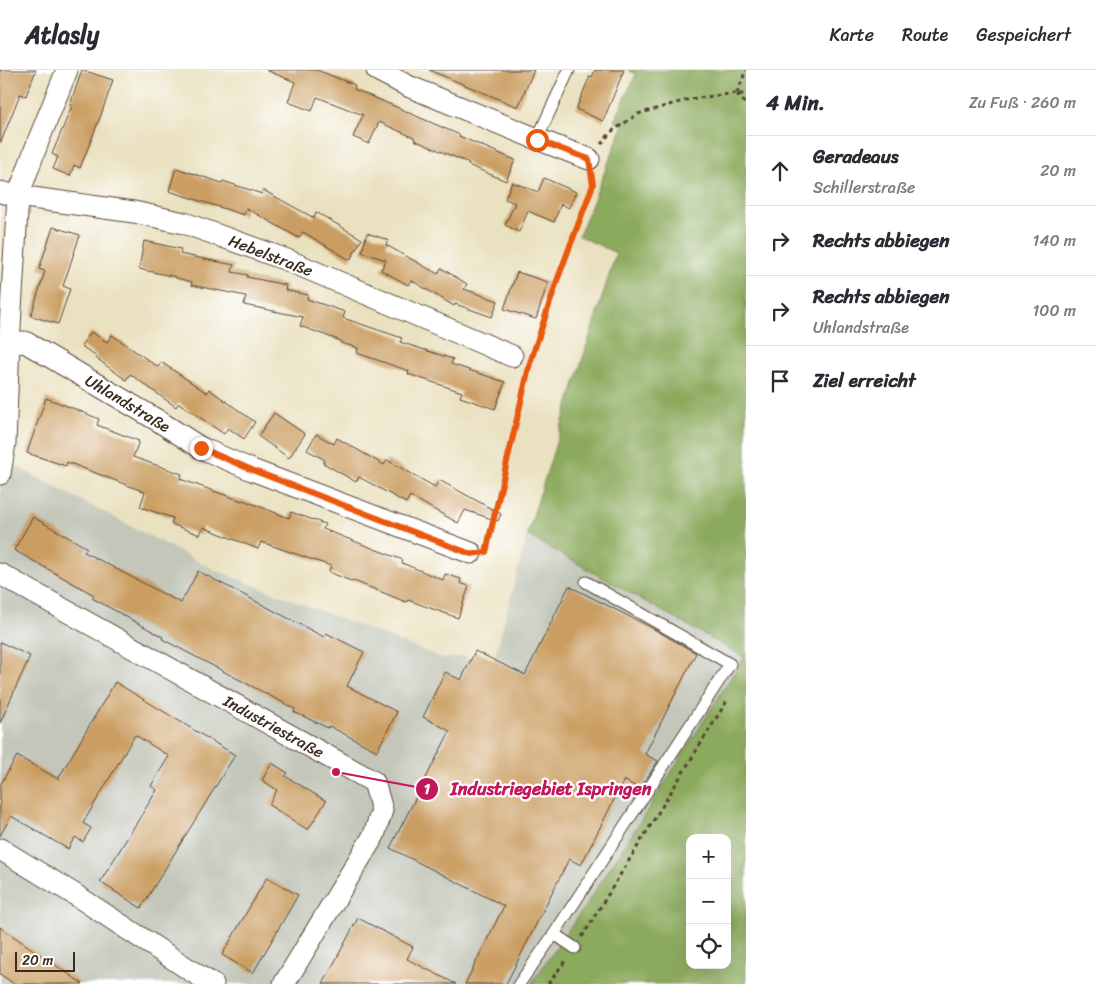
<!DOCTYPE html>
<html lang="de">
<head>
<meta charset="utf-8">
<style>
  :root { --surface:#fff; --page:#f2f2f3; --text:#2b2b33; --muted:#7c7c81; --line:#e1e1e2 }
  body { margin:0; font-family:Sriracha,sans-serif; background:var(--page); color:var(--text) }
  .controls { position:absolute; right:15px; bottom:15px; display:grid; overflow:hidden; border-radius:10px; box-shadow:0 5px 20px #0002 }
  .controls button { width:45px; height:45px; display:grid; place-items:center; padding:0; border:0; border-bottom:1px solid var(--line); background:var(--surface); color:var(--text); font:25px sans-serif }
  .scale { position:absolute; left:15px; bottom:12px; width:60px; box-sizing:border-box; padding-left:5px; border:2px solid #3b2a1e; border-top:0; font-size:14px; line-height:18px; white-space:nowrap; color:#3b2a1e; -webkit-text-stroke:4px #fff; paint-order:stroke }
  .stop { position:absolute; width:15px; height:15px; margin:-11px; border:4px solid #ea580c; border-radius:50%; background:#fff }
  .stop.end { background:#ea580c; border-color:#fff; box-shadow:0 1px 5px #0008 }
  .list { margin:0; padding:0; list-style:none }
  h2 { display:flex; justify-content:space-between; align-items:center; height:65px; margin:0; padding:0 20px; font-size:21px }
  h2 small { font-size:16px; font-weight:400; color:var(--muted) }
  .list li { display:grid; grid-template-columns:32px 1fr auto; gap:15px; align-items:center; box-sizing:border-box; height:70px; padding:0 20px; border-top:1px solid var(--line) }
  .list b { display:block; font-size:19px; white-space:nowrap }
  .list p { margin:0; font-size:16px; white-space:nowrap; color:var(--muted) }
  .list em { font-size:16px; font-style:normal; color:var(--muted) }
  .icon { flex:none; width:28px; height:28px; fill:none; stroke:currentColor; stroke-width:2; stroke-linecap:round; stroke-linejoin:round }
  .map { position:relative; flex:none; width:746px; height:914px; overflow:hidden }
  header { display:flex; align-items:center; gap:30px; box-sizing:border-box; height:70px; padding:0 25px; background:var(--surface); border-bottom:1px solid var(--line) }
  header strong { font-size:24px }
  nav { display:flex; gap:28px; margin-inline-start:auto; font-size:18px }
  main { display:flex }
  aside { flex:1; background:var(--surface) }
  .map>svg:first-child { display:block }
  .industrial { fill:#c3c6b9 }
  .forest { fill:#8caa5d; stroke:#646a3e; fill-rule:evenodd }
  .building { fill:#ca9e62 }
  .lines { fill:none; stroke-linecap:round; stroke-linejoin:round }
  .lane-casing { stroke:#554536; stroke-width:13 }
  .street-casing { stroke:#554536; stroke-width:23 }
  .path { stroke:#554536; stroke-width:3; stroke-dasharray:4 4; stroke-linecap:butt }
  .lane { stroke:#fff; stroke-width:11 }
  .street { stroke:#fff; stroke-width:21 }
  .route { stroke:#ea580c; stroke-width:6 }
  .labels { text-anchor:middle; stroke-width:4.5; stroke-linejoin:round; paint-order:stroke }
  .street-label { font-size:16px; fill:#3b2a1e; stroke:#fff }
  .leader { fill:none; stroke:#c2185b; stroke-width:2 }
  .callout-dot { fill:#c2185b; stroke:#fff; stroke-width:2 }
  .mark-label { font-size:15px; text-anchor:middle; font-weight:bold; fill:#fff }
  .callout-label { font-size:18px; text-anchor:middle; font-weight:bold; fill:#c2185b; stroke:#fff; stroke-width:4.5; stroke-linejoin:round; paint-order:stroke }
</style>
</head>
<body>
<header>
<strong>Atlasly</strong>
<nav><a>Karte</a><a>Route</a><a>Gespeichert</a></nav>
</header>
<main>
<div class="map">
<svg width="746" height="914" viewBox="0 0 746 914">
  <rect width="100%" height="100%" fill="#fff"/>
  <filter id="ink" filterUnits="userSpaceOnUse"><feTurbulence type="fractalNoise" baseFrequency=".02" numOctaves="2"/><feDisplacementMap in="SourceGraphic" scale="10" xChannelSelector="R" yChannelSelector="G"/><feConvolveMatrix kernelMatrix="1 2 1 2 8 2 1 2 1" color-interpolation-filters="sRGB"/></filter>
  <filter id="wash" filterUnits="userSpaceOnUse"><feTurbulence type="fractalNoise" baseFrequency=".0096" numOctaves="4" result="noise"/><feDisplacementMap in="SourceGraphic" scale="20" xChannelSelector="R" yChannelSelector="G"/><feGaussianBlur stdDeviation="1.12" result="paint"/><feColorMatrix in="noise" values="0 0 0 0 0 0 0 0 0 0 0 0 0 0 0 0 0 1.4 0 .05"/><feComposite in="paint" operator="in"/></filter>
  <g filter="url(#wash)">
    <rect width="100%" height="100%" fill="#eae1c0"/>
    <path class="industrial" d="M0 388 215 500 445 589 464 586 492 598 527 465 744 587 605 805 553 883 531 914H0Z"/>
    <path class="forest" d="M628 0H746V914H531C607 808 674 697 744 587L527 465 616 183 579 166 623 56 614 51 636 4ZM690 768H727V895H690Z"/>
    <g id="blocks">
      <path class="building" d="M0 0H36L26 26 20 24 1 72H0Z
        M82 0 113 10 101 45 80 98 74 95 70 106 53 99 58 87 52 84 72 36 70 35Z
        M266 0H317L355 15 354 19 408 42H407L460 65 459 66 515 90 506 111 468 95 469 93 414 70 415 68 379 52 369 74 353 67 363 45 317 27 312 41 288 32 295 12Z
        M429 0H534L518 37Z
        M595 0H624L603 51 576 39 590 6 592 7Z
        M176 98 222 113 223 111 262 124 263 120 314 148 316 142 362 169 350 190 303 162 299 168 246 138 244 145 169 121Z
        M544 108 576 122 569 138 561 134 554 152 528 141 519 162 505 155 515 133 505 129 512 112 538 122Z
        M53 157 80 165 63 216 70 219 58 254 31 246 45 201 39 199Z
        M367 163 388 170 386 175 438 204 441 198 467 214 464 219 498 231 492 247 455 234 454 236 411 210 408 215 381 200 386 190 362 182Z
        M144 171 181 179 180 184 234 195 232 202 248 205 247 207 286 215 285 220 308 225 307 229 345 242 343 248 402 268 400 272 453 289 451 294 505 312 495 339 460 327 462 322 408 304 409 301 357 283 358 278 341 273V271L300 256 303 247 244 235 246 226 191 215 192 212 176 208V207L139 199Z
        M517 202 548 212 536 249 504 239Z
        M91 262 107 272 112 265 158 297 161 292 207 323 209 319 255 352 244 369 228 358 224 364 179 333 176 337 130 304 126 310 96 288 97 286 81 276Z
        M46 328 75 339 99 349 97 355 139 371 133 387 182 404 180 409 242 431 243 430 289 448 291 442 325 454 323 459 403 490 402 493 443 510 445 504 461 509 460 513 469 516 458 548 408 530 406 532 354 511 353 512 329 502 331 496 261 472 258 479 203 457 200 465 171 454 173 448 140 437 145 422 67 392 66 396 27 383Z
        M274 343 305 364 289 388 258 366Z
        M316 364 334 374 337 368 384 395 387 390 435 417 439 410 501 444 498 451 465 440 458 453 410 426 406 433 359 407 356 412 323 393 325 390 307 380Z
        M33 447 87 478 84 482 181 533 198 501 324 567 326 563 364 582 347 616 397 642 377 681 329 656 328 658 294 642 295 639 162 569 163 567 92 528 94 525 14 480Z
        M569 516 650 557 696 583 645 684 658 691 640 719 624 710 581 795 569 789 506 914H465L504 836 390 778 450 661 423 647 445 602 461 610 475 581 525 605Z
        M0 572 30 586 0 653Z
        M115 612 235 685 141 838 100 812 157 720 151 716 169 686 135 665 83 753 91 758 83 772 75 767 68 779 11 746 0 766V715L17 686 58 709Z
        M272 693 288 703 285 706 326 731 308 760 269 735 277 720 262 710Z
        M267 807 298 825 253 903 222 885Z
        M358 848 413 877 407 889 456 914H323Z
        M0 857 83 914H14L0 904Z"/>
    </g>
  </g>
  <g filter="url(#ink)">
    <use href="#blocks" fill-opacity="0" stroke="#554536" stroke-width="1"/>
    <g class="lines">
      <g class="lane-casing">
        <path id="lane" d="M537 69 569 0
          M554 864 575 878
          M519 914 554 864 730 594 586 512"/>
      </g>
      <g class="street-casing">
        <path id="street" d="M377 0 408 16 537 69 589 89
          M0 122 18 126 134 142 184 153 287 190 512 286
          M9 273 25 272 157 350 201 378 252 400 471 483
          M0 404 5 373 9 273 18 126 39 69 67 0
          M0 504 374 712 382 740 374 765 284 914
          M0 779 74 824 199 906 213 914"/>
      </g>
      <path class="path" d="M737 23 746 0
        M737 24 746 34
        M601 74 611 62 638 44 690 29 737 23 746 25
        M533 284 558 208 593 115 592 108
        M488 471 529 297
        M582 867 728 629
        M548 914 566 890"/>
      <use href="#lane" class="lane"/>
      <use href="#street" class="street"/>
    </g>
  </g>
  <g class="lines" filter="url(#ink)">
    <path class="route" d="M201 378 252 400 471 484 486 482 530 293 558 208 593 115 589 89 537 70"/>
  </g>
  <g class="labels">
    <g class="street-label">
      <text transform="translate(271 185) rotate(21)" y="6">Hebelstraße</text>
      <text transform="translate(128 333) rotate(31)" y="6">Uhlandstraße</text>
      <text transform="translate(274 656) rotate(29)" y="6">Industriestraße</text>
    </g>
  </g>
  <path class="leader" d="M336 702L427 719"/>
  <g class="callout-dot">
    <circle cx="336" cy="702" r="5"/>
    <circle cx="427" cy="719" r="12"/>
  </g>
  <g class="mark-label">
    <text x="427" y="724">1</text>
  </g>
  <g class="callout-label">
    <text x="551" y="725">Industriegebiet Ispringen</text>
  </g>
</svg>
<div class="controls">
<button>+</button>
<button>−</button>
<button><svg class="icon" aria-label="locate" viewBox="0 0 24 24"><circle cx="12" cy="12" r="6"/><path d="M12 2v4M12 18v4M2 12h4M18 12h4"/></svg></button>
</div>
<div class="scale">20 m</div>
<div class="stop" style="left:537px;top:70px"></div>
<div class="stop end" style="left:201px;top:378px"></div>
</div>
<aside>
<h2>4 Min.<small>Zu Fuß · 260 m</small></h2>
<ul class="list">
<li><svg class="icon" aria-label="ahead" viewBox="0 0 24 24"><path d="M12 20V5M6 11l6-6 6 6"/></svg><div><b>Geradeaus</b><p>Schillerstraße</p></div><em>20 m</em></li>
<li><svg class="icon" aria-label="right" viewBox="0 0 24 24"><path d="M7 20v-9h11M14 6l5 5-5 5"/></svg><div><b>Rechts abbiegen</b></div><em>140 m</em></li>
<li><svg class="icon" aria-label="right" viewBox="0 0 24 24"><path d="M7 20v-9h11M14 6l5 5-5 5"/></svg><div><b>Rechts abbiegen</b><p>Uhlandstraße</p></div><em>100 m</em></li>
<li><svg class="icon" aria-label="arrive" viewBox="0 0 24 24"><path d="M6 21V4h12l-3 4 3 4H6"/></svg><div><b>Ziel erreicht</b></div></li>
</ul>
</aside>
</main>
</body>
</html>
